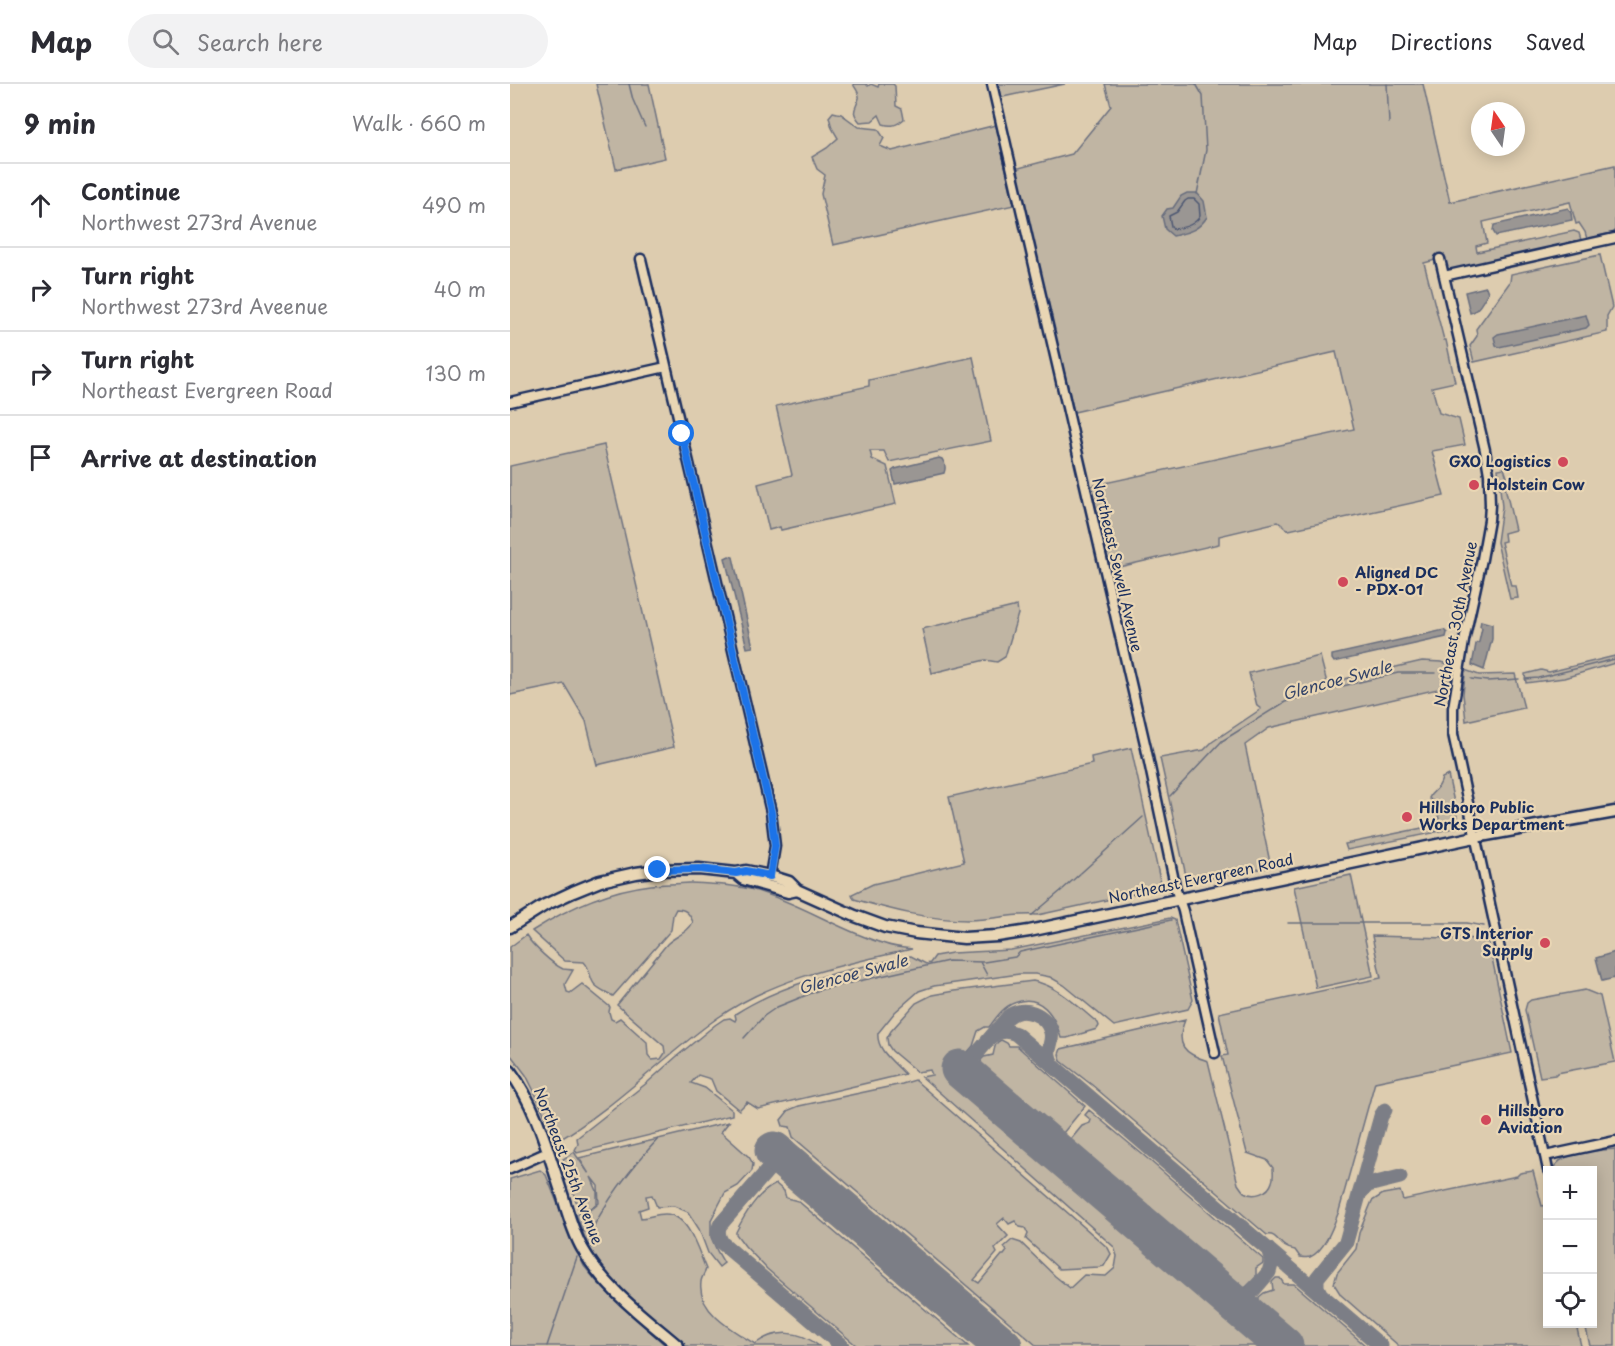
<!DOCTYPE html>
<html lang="en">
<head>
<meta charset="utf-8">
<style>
  :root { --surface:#fff; --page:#f2f2f3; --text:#2b2b33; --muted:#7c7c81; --line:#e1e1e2 }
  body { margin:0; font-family:"Playpen Sans",sans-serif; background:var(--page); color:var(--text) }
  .controls { position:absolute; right:18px; bottom:18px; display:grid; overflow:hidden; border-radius:0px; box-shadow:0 3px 15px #0003 }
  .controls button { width:54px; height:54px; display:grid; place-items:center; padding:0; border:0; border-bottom:2px solid var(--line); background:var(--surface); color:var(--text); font:30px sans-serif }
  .compass { position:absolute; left:961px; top:18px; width:54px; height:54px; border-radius:50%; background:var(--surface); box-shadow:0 3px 15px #0003; rotate:347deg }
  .stop { position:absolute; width:18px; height:18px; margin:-14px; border:4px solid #1a73e8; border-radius:50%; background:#fff }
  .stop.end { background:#1a73e8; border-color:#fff; box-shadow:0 2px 6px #0008 }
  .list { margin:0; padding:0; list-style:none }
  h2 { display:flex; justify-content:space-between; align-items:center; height:78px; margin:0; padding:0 24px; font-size:26px }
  h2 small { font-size:20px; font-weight:400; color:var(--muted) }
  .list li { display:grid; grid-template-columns:39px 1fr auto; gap:18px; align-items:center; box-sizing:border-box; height:84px; padding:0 24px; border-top:2px solid var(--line) }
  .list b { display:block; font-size:22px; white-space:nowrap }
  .list p { margin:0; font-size:20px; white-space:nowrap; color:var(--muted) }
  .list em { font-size:20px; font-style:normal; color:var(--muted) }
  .icon { flex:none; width:33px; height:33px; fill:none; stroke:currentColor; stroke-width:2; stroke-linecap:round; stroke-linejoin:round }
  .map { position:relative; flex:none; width:1105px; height:1262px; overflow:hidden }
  header { display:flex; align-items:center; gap:36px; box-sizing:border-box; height:84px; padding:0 30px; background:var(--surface); border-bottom:2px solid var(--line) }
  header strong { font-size:28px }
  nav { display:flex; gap:33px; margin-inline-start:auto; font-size:21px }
  .search { width:420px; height:54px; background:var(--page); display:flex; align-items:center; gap:15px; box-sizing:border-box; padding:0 21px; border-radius:33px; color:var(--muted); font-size:22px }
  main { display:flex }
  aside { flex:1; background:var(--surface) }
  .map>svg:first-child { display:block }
  .green { fill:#c0b5a3; stroke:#6e7280; stroke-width:1.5 }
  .water { fill:#9a9693; stroke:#676d7e; stroke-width:1.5 }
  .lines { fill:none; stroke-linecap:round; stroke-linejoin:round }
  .shore { stroke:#4e5873; stroke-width:1.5 }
  .stream { stroke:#676d7e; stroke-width:1.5 }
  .taxiway { stroke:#7c7e86; stroke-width:15 }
  .runway { stroke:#7c7e86; stroke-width:39 }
  .minor-casing { stroke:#1b2f5e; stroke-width:13 }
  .major-casing { stroke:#1b2f5e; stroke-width:15 }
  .minor { stroke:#e9d6b4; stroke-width:8 }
  .major { stroke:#e9d6b4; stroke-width:10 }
  .route { stroke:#1a73e8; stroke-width:8 }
  .poi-dot { fill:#d1495b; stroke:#e9d6b4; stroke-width:2 }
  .labels { text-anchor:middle; stroke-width:4.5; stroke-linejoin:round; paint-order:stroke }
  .poi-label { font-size:15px; font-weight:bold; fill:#1b2f5e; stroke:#e9d6b4; text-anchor:start }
  .street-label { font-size:15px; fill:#1b2f5e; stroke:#e9d6b4 }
  .water-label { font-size:16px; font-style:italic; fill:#344469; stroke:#e9d6b4 }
</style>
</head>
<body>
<header>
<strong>Map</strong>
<div class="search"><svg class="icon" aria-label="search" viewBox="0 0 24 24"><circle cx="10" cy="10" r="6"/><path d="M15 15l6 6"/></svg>Search here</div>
<nav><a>Map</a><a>Directions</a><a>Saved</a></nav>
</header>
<main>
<aside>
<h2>9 min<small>Walk · 660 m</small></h2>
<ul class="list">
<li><svg class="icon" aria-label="ahead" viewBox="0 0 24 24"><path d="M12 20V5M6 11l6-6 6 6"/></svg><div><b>Continue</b><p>Northwest 273rd Avenue</p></div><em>490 m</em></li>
<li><svg class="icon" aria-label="right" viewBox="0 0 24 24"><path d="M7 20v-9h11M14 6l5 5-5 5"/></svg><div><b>Turn right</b><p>Northwest 273rd Aveenue</p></div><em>40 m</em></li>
<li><svg class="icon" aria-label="right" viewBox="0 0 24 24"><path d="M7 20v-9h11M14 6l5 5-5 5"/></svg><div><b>Turn right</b><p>Northeast Evergreen Road</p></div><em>130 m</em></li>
<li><svg class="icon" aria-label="arrive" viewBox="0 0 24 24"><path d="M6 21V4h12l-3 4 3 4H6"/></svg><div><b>Arrive at destination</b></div></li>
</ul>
</aside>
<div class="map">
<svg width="1105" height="1262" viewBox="0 0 1105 1262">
  <rect width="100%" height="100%" fill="#ddccaf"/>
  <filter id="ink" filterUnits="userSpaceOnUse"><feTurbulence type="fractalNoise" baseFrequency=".0167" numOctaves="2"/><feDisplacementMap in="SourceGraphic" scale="12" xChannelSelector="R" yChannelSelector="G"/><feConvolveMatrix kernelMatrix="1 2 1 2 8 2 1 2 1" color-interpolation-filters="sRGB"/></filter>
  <g filter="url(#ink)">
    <path class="green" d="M86 0H139L155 74 106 85Z
      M343 0H356L358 2 361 0 368 3 369 0H383L385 2 386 22 392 25 394 35C387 41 382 43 373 40L369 31 362 37 350 38C340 26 346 26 349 14 350 9 345 4 343 0Z
      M485 0H555L488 14Z
      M595 0H913L940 118 1105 81V148L1077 155 1075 148 1069 139 1066 140 1060 118 973 138 977 159 966 162 967 168 1064 147 1069 149 1071 156 941 186 937 184 933 174 914 179 934 256H936L945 298 922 303 929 329 949 335 955 361 922 367 934 412 779 446 768 438 709 452V460L600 485 581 402 844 345 826 268 564 328 505 85 562 70 601 22Z
      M323 28 331 30 349 43 368 45 374 54 370 62 382 67 486 41 504 121 323 161 311 110 315 91 307 85 302 73 317 64 328 54 322 44 319 33Z
      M1090 171 1102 223 1097 232V248L964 278 960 262 967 252 966 245 1000 198 1001 190Z
      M463 273 481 357 379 378 374 367H360L362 375 377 382 386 420 271 446 270 443 259 446 248 400 282 391 266 322 359 302V296Z
      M94 361 164 663 87 681 76 637 54 600 0 611V382Z
      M994 384 997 393 993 394 1005 446 994 449 995 457 991 458 1001 502H1006L1008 514 1000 515 987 458 992 423 988 385Z
      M507 522 508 530 495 573 487 578 475 576 422 589 412 545Z
      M810 572 817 599 912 577 932 578 969 591 1005 590 1014 624 956 637 953 610 955 591 941 586V602L759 644 735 661 761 783 680 798 676 792 650 674 694 666 702 658 751 625 747 622 739 589Z
      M1105 572V579L1054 594 1016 599 1015 590 1031 586 1039 588Z
      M621 664 650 796 645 804 633 808 528 831C505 829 482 836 458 836 420 836 381 826 344 815L342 810 363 800 454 778 439 713 582 680 581 673Z
      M938 691 947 732 951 740 948 743 925 748 923 740 929 735 926 721 919 714C922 706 929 708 932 694Z
      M922 742 923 749 837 766 835 760Z
      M841 791 863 892 806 904 784 803Z
      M179 799C204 800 232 801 256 810 297 823 333 848 375 860 383 863 393 864 402 865 335 880 263 894 206 935 150 975 104 1025 44 1059L36 1034 24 1007 16 991 0 970V863L16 851C22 861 42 880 53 885 55 885 61 886 63 886L55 900 57 908 60 909 72 900 100 923 99 928 101 935 105 937 110 934 137 958 138 971 142 976 151 975 155 969 154 962 107 921 157 860C165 852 178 849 183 838 179 829 176 825 166 825L163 831 161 846 103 912C98 909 90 906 85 901 79 895 81 885 74 878L55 877 22 847C58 824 98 806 141 801 153 800 166 800 179 799Z
      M660 834 665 836 683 916 678 925 604 942 554 901 540 893 525 890H509L424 902 409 907 385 928 368 949C366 966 384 978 395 990L248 1025 237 1018 229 1026 206 1007 201 995 188 991 181 999 195 1004 222 1026V1031L67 1069 65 1066 68 1060 67 1054 138 998 166 973 205 941 214 935 220 934 225 937 226 935 225 930C278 896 340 885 401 872L416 880 420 879 425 872 442 869 501 866Z
      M862 852 978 855 1002 969 865 998 829 1127C824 1140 815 1167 800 1173 797 1174 792 1173 790 1173L785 1166C768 1164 769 1149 757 1151L582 1001 551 977 549 970 551 965 675 936C665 961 674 970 698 977L728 1100C730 1103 732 1106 734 1108 744 1114 759 1109 762 1098 764 1094 763 1088 763 1084L757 1076 737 1069 712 972 718 971 709 929 871 894Z
      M523 897C549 902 568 923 588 939L589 942 587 945 557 954H551C545 932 531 908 504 919 493 923 486 934 479 943H475L468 947 463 962 438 991 753 1262H527L283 1053 280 1043 273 1042 271 1036 279 1026 289 1022 392 1000 405 996 598 1164 601 1170 594 1182 589 1183 549 1185 516 1155 518 1150 515 1144 510 1143 505 1137 499 1140 494 1134 487 1140 498 1152 485 1165 487 1169 464 1196 469 1199 492 1171H494L497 1167 494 1163 502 1156 511 1159 545 1192 560 1204 574 1191 596 1192 605 1184 607 1172 604 1163 412 993 422 991 420 986 407 988 382 967 378 961 377 954 381 947 406 919 422 911 444 907Z
      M1075 906 1090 912 1105 978 1047 989 1045 991 1030 993 1015 926 1017 919 1021 916Z
      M491 956 497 959 499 962H507L575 1022 549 1054 481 996 478 986 472 982 471 976 474 973 483 971C485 964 484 959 491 956Z
      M579 1026 638 1075 753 1175V1179L746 1184V1193L736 1203 732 1205 724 1196 715 1195 557 1060 572 1042 580 1039 581 1036 575 1031Z
      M219 1038 211 1048 239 1073 243 1080 242 1087 228 1102 215 1109 201 1136V1153L207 1167 214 1179 209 1183 198 1169 189 1145 178 1128 164 1122 147 1123 142 1111 136 1112 138 1123 129 1126 131 1134C139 1133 147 1130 155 1130 179 1130 188 1167 196 1185 195 1189 191 1194 191 1198 187 1228 224 1247 245 1260 265 1245 290 1246 309 1262H175L118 1214 95 1191 79 1164 66 1130C74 1128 83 1126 89 1119L88 1102 81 1093 87 1107V1120L83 1123 69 1127 53 1075 64 1068 79 1090 69 1074Z
      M1105 1065V1262H1080L1075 1240H1082V1086H1043C1049 1067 1088 1067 1105 1065Z
      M30 1086 36 1091 63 1158 74 1182 88 1199 156 1262H0V1095Z
      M1023 1087 1032 1122 1037 1121 1038 1240H1066L1071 1262H889L831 1211 824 1200 827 1189 846 1165 849 1149 862 1117 873 1110 890 1107 893 1116 1007 1092 1010 1089Z
      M266 1100 274 1107 276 1114 288 1117 458 1262H347L257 1185 235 1162 226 1150V1148C235 1130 247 1109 266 1100Z
      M766 1194H770L774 1200H784L856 1262H792L757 1230 756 1223 749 1220V1213L754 1209 763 1206 762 1198Z"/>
    <path class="water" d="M677 109H687L694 117 697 133C688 147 678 148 663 152L655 145 652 132 657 125 663 124 671 112Z
      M1058 124 1061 129 1062 136 986 152 983 147 984 141Z
      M976 203 978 208C974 215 968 228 960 229L955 208Z
      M1076 231 1079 241 1076 244 989 263 986 261 984 253 988 250Z
      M429 374 432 375C435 379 436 384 434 389L385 400 382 387 385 385Z
      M219 472 223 473 243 563 237 564 215 474Z
      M971 537 982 540V555L974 586 962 581 966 560 969 558 972 544 970 542Z
      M934 546 937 549 936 553 824 578 822 575V571Z
      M1105 868V894L1092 897 1086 874Z"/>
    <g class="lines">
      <path class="shore" d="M678 115H684L689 120 690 132C685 141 673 144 663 145L661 142 659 132 667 128 675 117Z"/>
      <path class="stream" d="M119 0 123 16 135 43
        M686 0 693 12 696 66 687 110
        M877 0 879 39
        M961 595 977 597 1009 595
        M1015 595 1028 594 1105 575
        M660 712 712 657 775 618 820 605 888 589H926
        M521 832 552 806 633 733
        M778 839H957L974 842
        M470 878 477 891
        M234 954 254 932 267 923 309 906 438 877 474 878 505 873 510 868 661 836
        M80 1149C98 1114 121 1084 148 1055
        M37 1262 67 1173"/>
      <path class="taxiway" d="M482 952C489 946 497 946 506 950L871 1262
        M452 987 498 933C513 920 537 931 541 948 544 962 533 965 543 981
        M270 1072 210 1141C207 1147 208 1153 212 1159L332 1262
        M849 1110 858 1101 890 1093
        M811 1211 807 1203V1194L836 1158 871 1032 875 1026
        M729 1223 759 1188 762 1177 758 1165"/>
      <path class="runway" d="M450 985 774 1262
        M264 1067 493 1262"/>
      <g class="minor-casing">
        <path id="minor" d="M482 0 636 664 666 806 673 827 705 969
          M131 175 261 728 265 762 260 792
          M930 175 975 366 979 390 980 421 979 436 972 475 954 557 943 624V650L1038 1086
          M934 192 1105 154
          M0 318 156 283
          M1035 1072 1105 1057
          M0 1085 38 1068"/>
      </g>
      <g class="major-casing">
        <path id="major" d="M226 789 233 795 278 808 287 806
          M0 843 35 821 63 808 90 797 126 789 148 786 189 785 226 789 236 787 260 792 279 798 287 806 345 832 375 843 406 849 454 854 487 852 519 847 965 753 1105 728
          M0 987C28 1025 38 1069 53 1113 58 1130 63 1148 72 1164 95 1205 133 1232 168 1262"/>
      </g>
      <use href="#minor" class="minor"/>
      <use href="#major" class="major"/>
    </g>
  </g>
  <g class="lines" filter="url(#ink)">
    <path class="route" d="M148 786 189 785 226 789 236 787 260 792 265 762 261 728 172 350"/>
  </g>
  <g class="poi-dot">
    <circle cx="1053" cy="378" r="6"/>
    <circle cx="964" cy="401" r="6"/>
    <circle cx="833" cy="498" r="6"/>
    <circle cx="897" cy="733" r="6"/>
    <circle cx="1035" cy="859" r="6"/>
    <circle cx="976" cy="1036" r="6"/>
  </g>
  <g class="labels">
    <g class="poi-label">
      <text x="1041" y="383" text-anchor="end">GXO Logistics</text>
      <text x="976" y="406">Holstein Cow</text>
      <text x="845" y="494">Aligned DC<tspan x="845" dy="17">- PDX-01</tspan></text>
      <text x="909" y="729">Hillsboro Public<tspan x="909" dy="17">Works Department</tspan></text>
      <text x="1023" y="855" text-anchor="end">GTS Interior<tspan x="1023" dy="17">Supply</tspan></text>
      <text x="988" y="1032">Hillsboro<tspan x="988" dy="17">Aviation</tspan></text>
    </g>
    <g class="street-label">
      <text transform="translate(607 481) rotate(77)" y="5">Northeast Sewell Avenue</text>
      <text transform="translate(946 540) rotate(-79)" y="5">Northeast 30th Avenue</text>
      <text transform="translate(691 795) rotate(-12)" y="5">Northeast Evergreen Road</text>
      <text transform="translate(58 1082) rotate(69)" y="5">Northeast 25th Avenue</text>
    </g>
    <g class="water-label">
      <text transform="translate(827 596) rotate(-15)" y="6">Glencoe Swale</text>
      <text transform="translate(343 890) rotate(-15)" y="6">Glencoe Swale</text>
    </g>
  </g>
</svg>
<div class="controls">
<button>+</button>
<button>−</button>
<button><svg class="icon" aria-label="locate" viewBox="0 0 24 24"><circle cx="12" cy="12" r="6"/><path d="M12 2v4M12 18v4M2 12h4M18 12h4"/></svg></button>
</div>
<svg class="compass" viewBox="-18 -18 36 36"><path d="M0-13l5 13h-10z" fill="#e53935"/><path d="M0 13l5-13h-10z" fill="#7c7c81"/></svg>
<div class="stop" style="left:172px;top:350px"></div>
<div class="stop end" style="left:148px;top:786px"></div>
</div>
</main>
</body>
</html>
